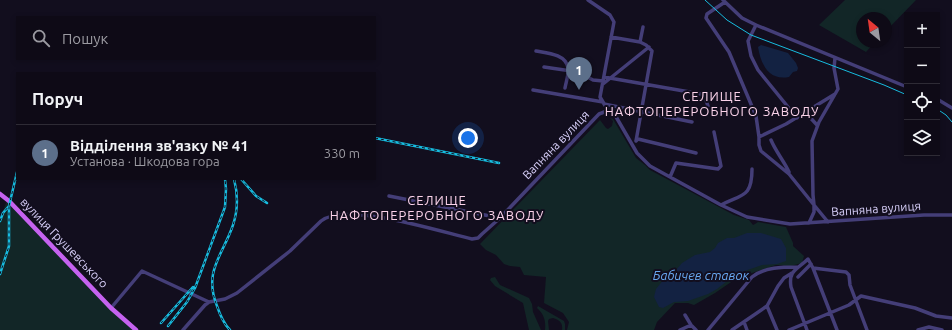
<!DOCTYPE html>
<html lang="uk">
<head>
<meta charset="utf-8">
<style>
  :root { --surface:#0e0a16; --page:#1c1823; --text:#f1f3f6; --muted:#9b9aa1; --line:#2e2b35; --accent:#1a73e8 }
  body { margin:0; font-family:Ubuntu,sans-serif; background:var(--page); color:var(--text) }
  .controls { position:absolute; right:12px; top:12px; display:grid; overflow:hidden; border-radius:0px; box-shadow:0 2px 6px #0003 }
  .controls button { width:36px; height:36px; display:grid; place-items:center; padding:0; border:0; border-bottom:1px solid var(--line); background:var(--surface); color:var(--text); font:20px sans-serif }
  .compass { position:absolute; left:856px; top:12px; width:36px; height:36px; border-radius:50%; background:var(--surface); box-shadow:0 2px 6px #0003; rotate:331deg }
  .you { position:absolute; left:468px; top:138px; width:14px; height:14px; margin:-10px; border:3px solid #fff; border-radius:50%; background:#1a73e8; box-shadow:0 0 0 6px #1a73e833 }
  .badge { display:grid; place-items:center; width:26px; height:26px; border-radius:50%; background:var(--accent); color:#fff; font-size:13px; font-weight:700 }
  .pin { position:absolute; translate:-50% -33px; filter:drop-shadow(0 1px 2px #0008) }
  .pin::after { content:''; position:absolute; top:21px; width:14px; height:12px; background:inherit; clip-path:polygon(0 0,100% 0,50% 100%) }
  .list { margin:0; padding:0; list-style:none }
  h2 { display:flex; justify-content:space-between; align-items:center; height:52px; margin:0; padding:0 16px; font-size:17px }
  h2 small { font-size:13px; font-weight:400; color:var(--muted) }
  .list li { display:grid; grid-template-columns:26px 1fr auto; gap:12px; align-items:center; box-sizing:border-box; height:56px; padding:0 16px; border-top:1px solid var(--line) }
  .list b { display:block; font-size:15px; white-space:nowrap }
  .list p { margin:0; font-size:13px; white-space:nowrap; color:var(--muted) }
  .list em { font-size:13px; font-style:normal; color:var(--muted) }
  .icon { flex:none; width:22px; height:22px; fill:none; stroke:currentColor; stroke-width:2; stroke-linecap:round; stroke-linejoin:round }
  .map { position:relative; flex:none; width:952px; height:330px; overflow:hidden }
  .search { position:absolute; background:var(--surface); box-shadow:0 2px 6px #0003; left:16px; top:16px; width:360px; height:44px; display:flex; align-items:center; gap:10px; box-sizing:border-box; padding:0 14px; border-radius:0px; color:var(--muted); font-size:15px }
  .panel { position:absolute; background:var(--surface); box-shadow:0 2px 6px #0003; left:16px; top:72px; width:360px; height:108px; border-radius:0px }
  .map>svg:first-child { display:block }
  .green { fill:#122627 }
  .water { fill:#132242 }
  .lines { fill:none; stroke-linecap:round; stroke-linejoin:round }
  .minor { stroke:#443e78; stroke-width:3.5 }
  .major { stroke:#c562ef; stroke-width:4.5 }
  .tram { stroke:#17bcdf; stroke-width:1 }
  .rail-casing { stroke:#17bcdf; stroke-width:2.5 }
  .rail { stroke:#120e1e; stroke-width:1; stroke-dasharray:3; stroke-linecap:butt }
  .labels { text-anchor:middle; stroke-width:4; stroke-linejoin:round; paint-order:stroke }
  .street-label { font-size:12px; fill:#d8d0fa; stroke:#120e1e }
  .neighbourhood-label { font-size:13px; letter-spacing:1px; fill:#fad2e9; stroke:#120e1e }
  .water-label { font-size:13px; font-style:italic; fill:#68a7f0; stroke:#120e1e }
</style>
</head>
<body>
<div class="map">
<svg width="952" height="330" viewBox="0 0 952 330">
  <rect width="100%" height="100%" fill="#120e1e"/>
  <path class="green" d="M845 0H916L886 31V18H862V42H875L866 52 819 25Z
    M610 118 613 119 636 158 645 165 650 170 734 215 749 220 753 225 755 224 758 222 786 227 793 243V246L804 256 802 263 791 266 776 265 737 278 715 293 694 305 688 303H675L657 322 654 330H567L569 322 563 313 544 303 546 277 524 275 520 267 510 266 504 264 496 255 486 250 480 244 600 120 606 128 608 129 612 126 613 121Z
    M7 200 134 330H0V220Z
    M495 277 500 285 529 298 532 304 533 312 541 330H529L523 303 495 286 490 280 491 278Z
    M538 306 564 321 565 324V330H562C563 323 560 320 553 318L549 319 548 321 549 330H545C546 321 544 314 537 308Z"/>
  <path class="water" d="M761 45 788 53 796 63 798 68 797 71 793 72 789 77C769 81 761 65 758 47Z
    M747 233H761L781 239 786 248V261L777 264 762 265 736 274 717 289 708 294 688 301 674 302 663 308 659 307 654 297 656 289 664 279 676 270 682 263 695 255 710 252 715 248 718 243 727 238H734Z"/>
  <g class="lines">
    <path class="minor" d="M588 0 610 15 614 22 600 97 609 112
      M723 0 742 18 756 25 907 87
      M725 2 707 14 706 18 729 52 756 116 759 137V145L761 151 789 174 814 205V212L809 223
      M756 25 748 41 751 56 758 70 797 118
      M611 37 640 42 646 45 652 51 636 141
      M640 42 643 27
      M536 51C547 53 566 54 568 68 569 74 566 82 565 88
      M544 67 578 72 593 80 603 81
      M604 77 701 94 704 95 708 106
      M603 84 649 47
      M533 90 603 102
      M937 99 952 108
      M604 104 692 122
      M806 113 817 125
      M759 137 786 124 835 94
      M771 140C776 152 784 161 789 172
      M636 141 638 139 696 153
      M670 177 676 163 718 169 721 166 714 132
      M389 196 500 218
      M721 205C742 194 752 198 752 169
      M828 222 814 205 813 195 812 141 819 122 838 89 834 68 835 58
      M813 268 846 272 849 275 850 285 867 330
      M798 277 811 264
      M767 306 777 330
      M111 308 142 271 209 302
      M685 315 691 325 696 330
      M744 322 747 330
      M183 330 205 305 209 302 225 299 237 293 290 251 321 221C346 201 441 232 472 239L478 238 482 234 500 218 599 114 607 111 615 115 637 153 650 166 721 205 747 217 790 224 924 215H952
      M680 330 691 325
      M708 330 752 277C764 267 783 267 798 267
      M732 330 767 306 778 286 784 278 792 273
      M789 330 849 305 861 296 915 308 936 316 952 318
      M807 330 791 287C788 270 798 269 808 259L813 268 837 330
      M918 330 929 327 942 330"/>
    <path class="major" d="M0 194 9 201 111 308 136 330"/>
    <path class="tram" d="M705 0 727 20 751 35 884 85 907 95
      M937 109 946 115 952 122"/>
    <g class="rail-casing">
      <path id="rail" d="M375 138 499 163
        M241 179 256 196 267 203
        M0 221 3 213 9 206 17 172
        M0 274 9 246V206
        M161 323 193 287
        M168 326 187 302 195 288 225 207 226 189 225 179
        M230 330C223 323 220 315 217 306 203 271 223 255 233 225 238 210 238 194 234 179"/>
    </g>
    <use href="#rail" class="rail"/>
  </g>
  <g class="labels">
    <g class="street-label">
      <text transform="translate(556 145) rotate(-46)" y="4">Вапняна вулиця</text>
      <text transform="translate(876 209) rotate(-4)" y="4">Вапняна вулиця</text>
      <text transform="translate(64 243) rotate(46)" y="4">вулиця Грушевського</text>
    </g>
    <g class="neighbourhood-label">
      <text x="712" y="101">СЕЛИЩЕ<tspan x="712" dy="15">НАФТОПЕРЕРОБНОГО ЗАВОДУ</tspan></text>
      <text x="437" y="205">СЕЛИЩЕ<tspan x="437" dy="15">НАФТОПЕРЕРОБНОГО ЗАВОДУ</tspan></text>
    </g>
    <g class="water-label">
      <text x="701" y="280">Бабичев ставок</text>
    </g>
  </g>
</svg>
<div class="controls">
<button>+</button>
<button>−</button>
<button><svg class="icon" aria-label="locate" viewBox="0 0 24 24"><circle cx="12" cy="12" r="6"/><path d="M12 2v4M12 18v4M2 12h4M18 12h4"/></svg></button>
<button><svg class="icon" aria-label="layers" viewBox="0 0 24 24"><path d="M12 4l9 5-9 5-9-5zM3 14l9 5 9-5"/></svg></button>
</div>
<svg class="compass" viewBox="-18 -18 36 36"><path d="M0-13l5 13h-10z" fill="#e53935"/><path d="M0 13l5-13h-10z" fill="#9b9aa1"/></svg>
<div class="you"></div>
<div class="pin badge" style="left:579px;top:90px;background:#5c6f8a">1</div>
<div class="search"><svg class="icon" aria-label="search" viewBox="0 0 24 24"><circle cx="10" cy="10" r="6"/><path d="M15 15l6 6"/></svg>Пошук</div>
<section class="panel">
<h2>Поруч<small></small></h2>
<ul class="list">
<li><span class="badge" style="background:#5c6f8a">1</span><div><b>Відділення зв'язку № 41</b><p>Установа · Шкодова гора</p></div><em>330 m</em></li>
</ul>
</section>
</div>
</body>
</html>
